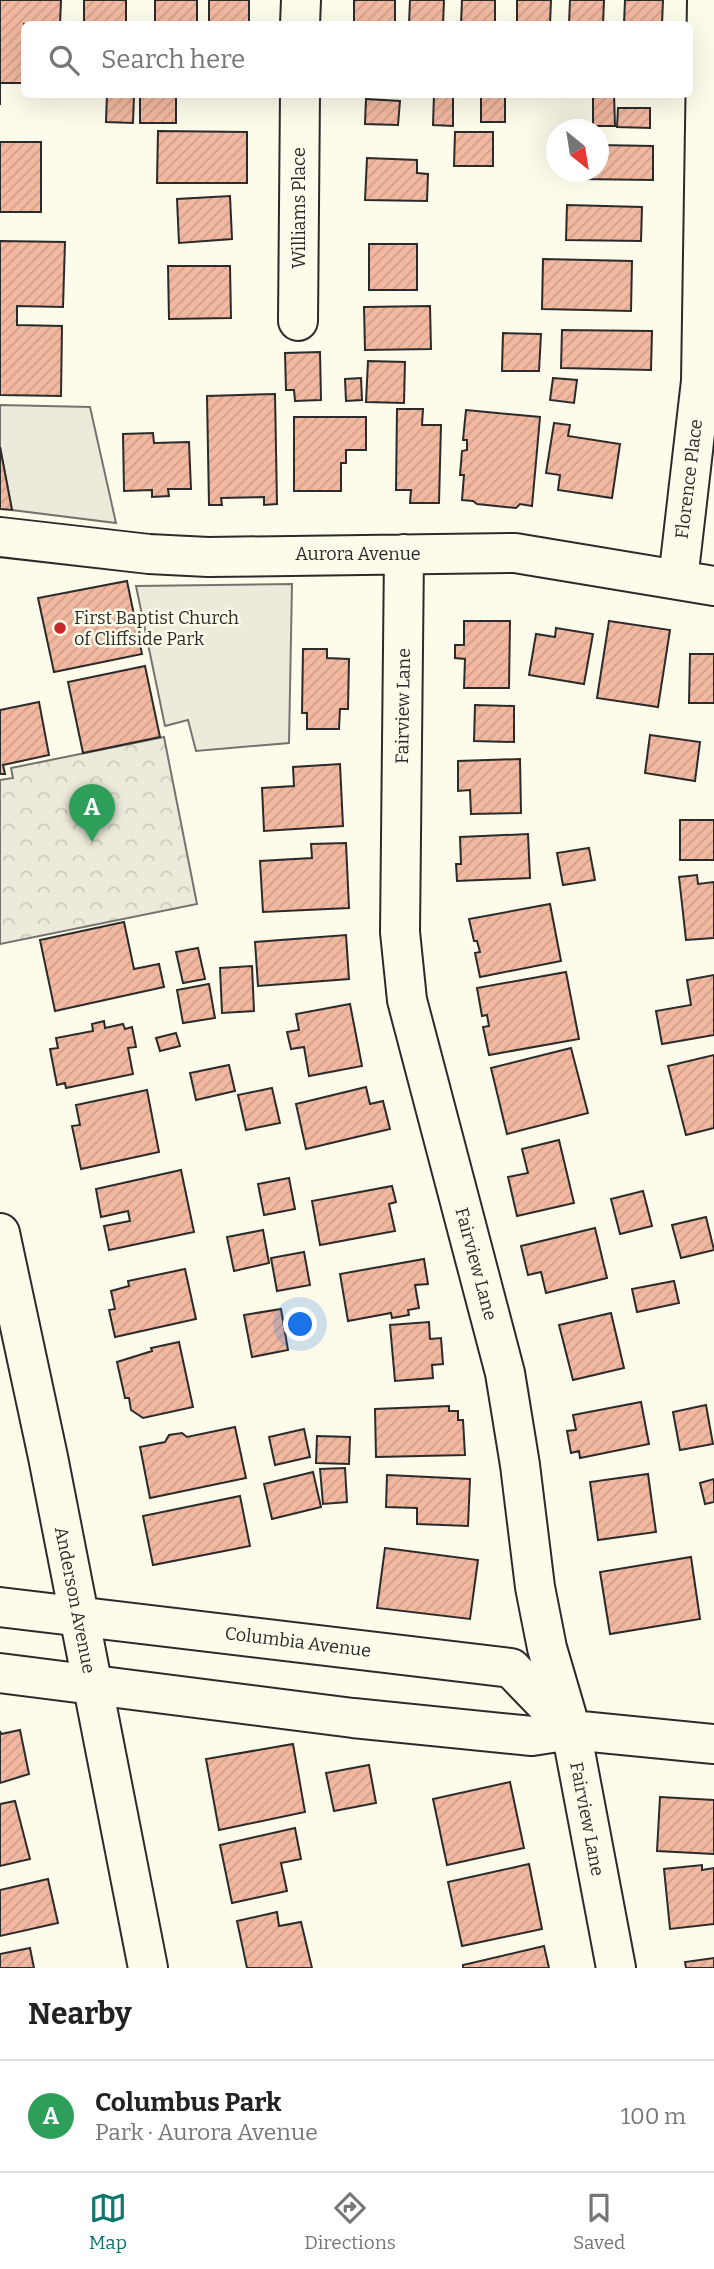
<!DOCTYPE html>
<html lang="en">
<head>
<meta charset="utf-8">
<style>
  :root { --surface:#fff; --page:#f6f6f6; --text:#222; --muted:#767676; --line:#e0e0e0; --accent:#0f766e }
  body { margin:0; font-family:Bitter,serif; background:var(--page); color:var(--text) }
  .compass { position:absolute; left:546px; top:119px; width:63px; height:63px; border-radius:50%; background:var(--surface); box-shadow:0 7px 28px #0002; rotate:150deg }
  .you { position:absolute; left:301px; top:1325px; width:24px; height:24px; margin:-18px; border:5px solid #fff; border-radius:50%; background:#1a73e8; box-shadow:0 0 0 10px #1a73e833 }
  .badge { display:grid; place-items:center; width:46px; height:46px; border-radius:50%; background:var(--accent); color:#fff; font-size:23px; font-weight:700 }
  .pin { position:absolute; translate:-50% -58px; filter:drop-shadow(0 2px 4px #0008) }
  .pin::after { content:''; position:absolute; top:37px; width:24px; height:21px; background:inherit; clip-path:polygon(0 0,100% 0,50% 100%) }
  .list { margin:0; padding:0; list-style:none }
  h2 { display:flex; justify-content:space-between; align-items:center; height:91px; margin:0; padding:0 28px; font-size:30px }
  h2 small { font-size:23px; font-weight:400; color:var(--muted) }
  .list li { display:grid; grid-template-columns:46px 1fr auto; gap:21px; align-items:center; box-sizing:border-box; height:112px; padding:0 28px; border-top:2px solid var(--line) }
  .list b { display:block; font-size:26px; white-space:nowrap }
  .list p { margin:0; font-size:23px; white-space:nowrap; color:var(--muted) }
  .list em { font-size:23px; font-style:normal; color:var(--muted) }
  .icon { flex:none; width:38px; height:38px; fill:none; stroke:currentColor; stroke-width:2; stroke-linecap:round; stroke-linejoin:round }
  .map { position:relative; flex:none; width:714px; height:1968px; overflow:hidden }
  .search { position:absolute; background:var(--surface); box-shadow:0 7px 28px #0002; left:21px; right:21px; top:21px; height:77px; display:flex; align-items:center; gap:18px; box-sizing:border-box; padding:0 24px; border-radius:10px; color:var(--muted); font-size:26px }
  .sheet { height:203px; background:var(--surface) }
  nav { display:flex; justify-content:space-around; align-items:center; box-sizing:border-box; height:98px; border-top:2px solid var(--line); background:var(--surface); font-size:19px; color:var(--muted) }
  nav a { display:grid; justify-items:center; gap:4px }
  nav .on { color:var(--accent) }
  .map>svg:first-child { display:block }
  .forest { fill:url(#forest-crowns); stroke:#74746e; stroke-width:2 }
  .parking { fill:#eceadb; stroke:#74746e; stroke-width:2 }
  .building { fill:url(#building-hatch); stroke:#2b2b2b; stroke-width:2 }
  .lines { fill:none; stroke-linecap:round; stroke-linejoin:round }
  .minor-casing { stroke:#2b2b2b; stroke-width:42 }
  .major-casing { stroke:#2b2b2b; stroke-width:42 }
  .minor { stroke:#fdfbea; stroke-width:38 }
  .major { stroke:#fdfbea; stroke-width:38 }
  .poi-dot { fill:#c62828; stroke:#fdfbea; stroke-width:2.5 }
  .labels { text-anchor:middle; stroke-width:5; stroke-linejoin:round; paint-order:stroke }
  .street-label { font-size:18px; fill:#2b2b2b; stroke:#fdfbea }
  .poi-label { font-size:18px; fill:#2b2b2b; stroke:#fdfbea; text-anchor:start }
</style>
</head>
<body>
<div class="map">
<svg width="714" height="1968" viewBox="0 0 714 1968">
  <defs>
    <pattern id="forest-crowns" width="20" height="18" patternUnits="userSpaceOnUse" patternTransform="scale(1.75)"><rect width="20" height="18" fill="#ecebdb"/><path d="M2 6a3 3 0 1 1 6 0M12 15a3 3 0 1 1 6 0" fill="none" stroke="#cbcabc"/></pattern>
    <pattern id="building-hatch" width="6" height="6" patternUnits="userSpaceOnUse" patternTransform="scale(1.75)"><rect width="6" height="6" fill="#f2b8a0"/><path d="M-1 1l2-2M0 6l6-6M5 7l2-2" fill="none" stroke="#d09e8a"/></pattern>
  </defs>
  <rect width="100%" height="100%" fill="#fdfbea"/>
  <path class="forest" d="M164 737 197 904 0 944V780L13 778 11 768Z"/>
  <path class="parking" d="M0 405 90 407 116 523 12 510 0 447Z
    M292 584 289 743 196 751 188 720 165 726 136 586Z"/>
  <path class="building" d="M0 0H61L60 24H24V83H0V105Z
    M84 0H126V24H84Z
    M155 0H197V24H155Z
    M209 0H249V24H209Z
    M354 0H395V24H354Z
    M410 0H444L443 24H409Z
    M462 0H495V24H461Z
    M517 0H551L550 24H517Z
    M570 0H604L603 24H569Z
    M625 0H663L662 24H624Z
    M107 94H134L133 123 106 122Z
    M140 94H176V123H140Z
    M434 94H453V126L433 125Z
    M481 94H505V122H481Z
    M614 94 615 126H593V95Z
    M366 99 400 101 398 125 365 124Z
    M618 108H650V128L617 127Z
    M158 131 247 132V183H157Z
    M455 132H493V166H454Z
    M0 142H41V212H0Z
    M598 145 653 146V180L578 179V172H598Z
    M367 158 417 160V173L428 174 427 201 365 200Z
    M230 196 232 239 179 243 177 199Z
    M567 205 642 207 641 241 566 240Z
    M0 241 65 242 63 307 17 306V325L62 326 61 396 0 395Z
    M369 244H417V290H369Z
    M543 259 632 261 631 311 542 309Z
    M168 266H230L231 318 169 319Z
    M430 306 431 349 365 350 364 307Z
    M562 330 652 331 651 370 561 368Z
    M503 333 541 334 539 371H502Z
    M320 352 321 400 295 401 294 390H286L285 353Z
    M368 361 405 362 404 403 366 402Z
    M361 378 362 400 346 401 345 379Z
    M553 378 577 380 574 403 550 400Z
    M275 394 277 504 264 505V497L221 498 222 505H209L207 396Z
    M397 409H423L422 425H441L439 503H410L411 490H396Z
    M466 410 540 417 532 506 520 504 516 508 477 504 473 501 462 500 464 475H460L462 451 467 450V440H463Z
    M294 417H366V450H346V463H341V491H294Z
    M554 423 570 425 568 436 620 444 612 498 558 490 560 475 546 473Z
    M153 433 154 443 189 442 191 489H168L169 496 152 497V490L124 491 123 434Z
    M0 447 12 510 0 509Z
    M127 581 142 654 54 672 38 598Z
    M464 621H510L509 688H464L465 659 455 658V645H464Z
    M609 621 670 630 658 707 597 698Z
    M556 628 593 634 584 684 529 675 536 634 555 637Z
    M303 649H327V658L349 659 348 709H340L339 729H307V713H302Z
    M690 654H714V703H689Z
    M145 666 160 737 83 753 68 682Z
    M39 702 49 755 3 765 5 774H0V710Z
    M475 705 514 706V742L474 741Z
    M650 735 700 742 695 781 645 773Z
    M520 759 521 813 471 814 470 790 458 791V761Z
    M340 764 343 826 264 831 262 788 294 786 293 767Z
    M680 820H714V860H680Z
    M528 834 530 878 457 881 456 864H461L460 837Z
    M346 843 349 908 263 912 260 861 312 858 311 844Z
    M589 848 595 880 563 885 557 853Z
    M697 875 698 884 714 882V938L686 940 679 877Z
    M550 904 561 961 480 977 475 953 480 952 477 941H474L469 919Z
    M124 922 134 969 159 964 164 987 55 1011 40 940Z
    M346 935 349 979 258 986 255 942Z
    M198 948 205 979 183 983 176 952Z
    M252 966 254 1011 222 1013 220 968Z
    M566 972 579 1039 489 1055 483 1027 489 1026 487 1015 482 1016 477 988Z
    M714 975V1035L662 1044 656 1011 691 1005 687 980Z
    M209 984 215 1018 183 1023 177 990Z
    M350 1004 362 1066 309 1076 304 1047 291 1049 287 1032 299 1030 296 1014Z
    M104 1021 105 1028 123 1024 125 1029 132 1027 136 1047 128 1048 133 1074 66 1088 65 1083 57 1085 50 1049 58 1048 56 1038 93 1031 92 1024Z
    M176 1033 180 1046 160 1051 156 1038Z
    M571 1048 588 1113 507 1134 491 1068Z
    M714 1055V1128L686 1135 668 1066Z
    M229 1065 235 1091 196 1100 190 1073Z
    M366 1087 370 1104 383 1101 390 1129 306 1149 296 1104Z
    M272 1088 280 1123 246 1130 238 1095Z
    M147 1090 159 1152 81 1169 72 1126 80 1125 76 1105Z
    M559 1140 574 1203 517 1216 508 1177 528 1173 522 1149Z
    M181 1170 194 1232 109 1250 104 1226 130 1221 128 1211 101 1217 96 1189Z
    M289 1178 295 1209 264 1215 258 1184Z
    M392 1186 396 1202 389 1204 395 1231 320 1245 312 1201Z
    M643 1191 652 1226 620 1234 611 1199Z
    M706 1217 714 1250 681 1258 672 1225Z
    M595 1228 607 1278 546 1293 541 1272 528 1275 521 1246Z
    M263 1230 269 1263 234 1271 227 1237Z
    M304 1252 310 1285 277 1291 271 1258Z
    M424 1259 428 1284 415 1285 419 1308 408 1310 409 1315 392 1318 391 1313 348 1321 340 1274Z
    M185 1269 196 1319 115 1337 109 1310 115 1309 111 1291 129 1286 128 1281Z
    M674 1281 679 1303 637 1312 632 1289Z
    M281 1309 288 1350 252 1357 244 1315Z
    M611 1313 624 1368 573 1380 559 1325Z
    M429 1322 430 1339 441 1338 443 1364 432 1365 433 1378 395 1381 390 1325Z
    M179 1342 193 1407 143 1418 131 1410 129 1398H125L117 1362 152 1351 151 1348Z
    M641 1402 649 1444 580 1458 579 1451 571 1453 567 1431 576 1430 573 1415Z
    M706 1405 713 1444 680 1450 673 1412Z
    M449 1406V1411H458V1420H463L465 1455 376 1457 375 1409Z
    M235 1427 246 1478 150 1498 140 1447 165 1442 169 1435 182 1433 187 1437Z
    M304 1429 310 1457 275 1465 269 1437Z
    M317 1436 350 1437 349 1464 316 1463Z
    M345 1468 347 1502 323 1504 320 1469Z
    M313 1472 321 1507 272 1519 264 1484Z
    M648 1474 656 1532 598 1540 590 1482Z
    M387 1475 470 1479 468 1526 417 1524V1508L386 1507Z
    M714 1479V1502L705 1504 700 1483Z
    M240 1496 250 1546 153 1565 143 1516Z
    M385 1548 478 1560 470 1619 377 1608Z
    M691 1557 700 1619 610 1634 600 1572Z
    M20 1730 29 1774 0 1783V1731L1 1734Z
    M293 1744 305 1812 219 1830 206 1759Z
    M369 1765 376 1803 334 1811 326 1773Z
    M510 1782 524 1848 447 1865 433 1799Z
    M660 1797 714 1800V1854L657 1851Z
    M15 1801 30 1859 0 1866V1804Z
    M295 1828 301 1859 281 1863 287 1891 232 1903 220 1845Z
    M529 1864 542 1929 462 1946 448 1882Z
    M702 1865V1870L714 1868V1924L670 1929 664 1869Z
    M48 1879 58 1923 0 1936V1890Z
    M277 1912 279 1926 301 1922 312 1968H247L237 1921Z
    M544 1946 549 1968H463V1965Z
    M30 1948 34 1968H0V1954Z
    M714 1958V1968H686L685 1962Z"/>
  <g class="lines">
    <g class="minor-casing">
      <path id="minor" d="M300 24 301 0
        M298 321 300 94
        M0 537 149 554 208 557 515 553 714 586
        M404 554 400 932 407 1000 505 1373 520 1465 535 1587 547 1648 571 1730 616 1968
        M678 580 701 381 707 0
        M0 1607 511 1668 567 1726
        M0 1673 353 1718 532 1736 571 1730 714 1744"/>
    </g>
    <g class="major-casing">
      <path id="major" d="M0 1233 48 1457 148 1968"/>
    </g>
    <use href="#minor" class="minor"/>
    <use href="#major" class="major"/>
  </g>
  <circle class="poi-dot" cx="60" cy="628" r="7"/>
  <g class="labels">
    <g class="street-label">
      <text transform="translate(299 208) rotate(-90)" y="6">Williams Place</text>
      <text transform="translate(689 479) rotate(-83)" y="6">Florence Place</text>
      <text x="358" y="560">Aurora Avenue</text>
      <text transform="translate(403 706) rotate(-89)" y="6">Fairview Lane</text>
      <text transform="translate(476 1264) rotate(75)" y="6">Fairview Lane</text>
      <text transform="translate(75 1600) rotate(79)" y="6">Anderson Avenue</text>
      <text transform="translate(298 1642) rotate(7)" y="6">Columbia Avenue</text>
      <text transform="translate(587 1819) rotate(79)" y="6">Fairview Lane</text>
    </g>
    <g class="poi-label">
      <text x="74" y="624">First Baptist Church<tspan x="74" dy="21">of Cliffside Park</tspan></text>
    </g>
  </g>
</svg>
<svg class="compass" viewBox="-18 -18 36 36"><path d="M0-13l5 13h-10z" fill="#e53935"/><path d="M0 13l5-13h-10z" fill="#767676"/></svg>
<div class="you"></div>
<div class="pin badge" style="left:92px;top:842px;background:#2e9e5b">A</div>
<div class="search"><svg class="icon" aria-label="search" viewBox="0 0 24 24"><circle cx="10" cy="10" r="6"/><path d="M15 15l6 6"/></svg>Search here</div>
</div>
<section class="sheet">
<h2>Nearby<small></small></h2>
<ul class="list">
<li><span class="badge" style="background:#2e9e5b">A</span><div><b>Columbus Park</b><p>Park · Aurora Avenue</p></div><em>100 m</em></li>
</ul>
</section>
<nav>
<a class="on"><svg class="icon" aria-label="map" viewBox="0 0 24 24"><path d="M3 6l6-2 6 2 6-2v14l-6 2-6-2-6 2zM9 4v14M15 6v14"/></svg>Map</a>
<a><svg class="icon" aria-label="directions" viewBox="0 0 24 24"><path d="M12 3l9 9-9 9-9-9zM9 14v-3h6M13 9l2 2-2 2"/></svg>Directions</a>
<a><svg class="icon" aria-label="saved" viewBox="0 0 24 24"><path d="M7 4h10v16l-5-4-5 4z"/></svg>Saved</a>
</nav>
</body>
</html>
